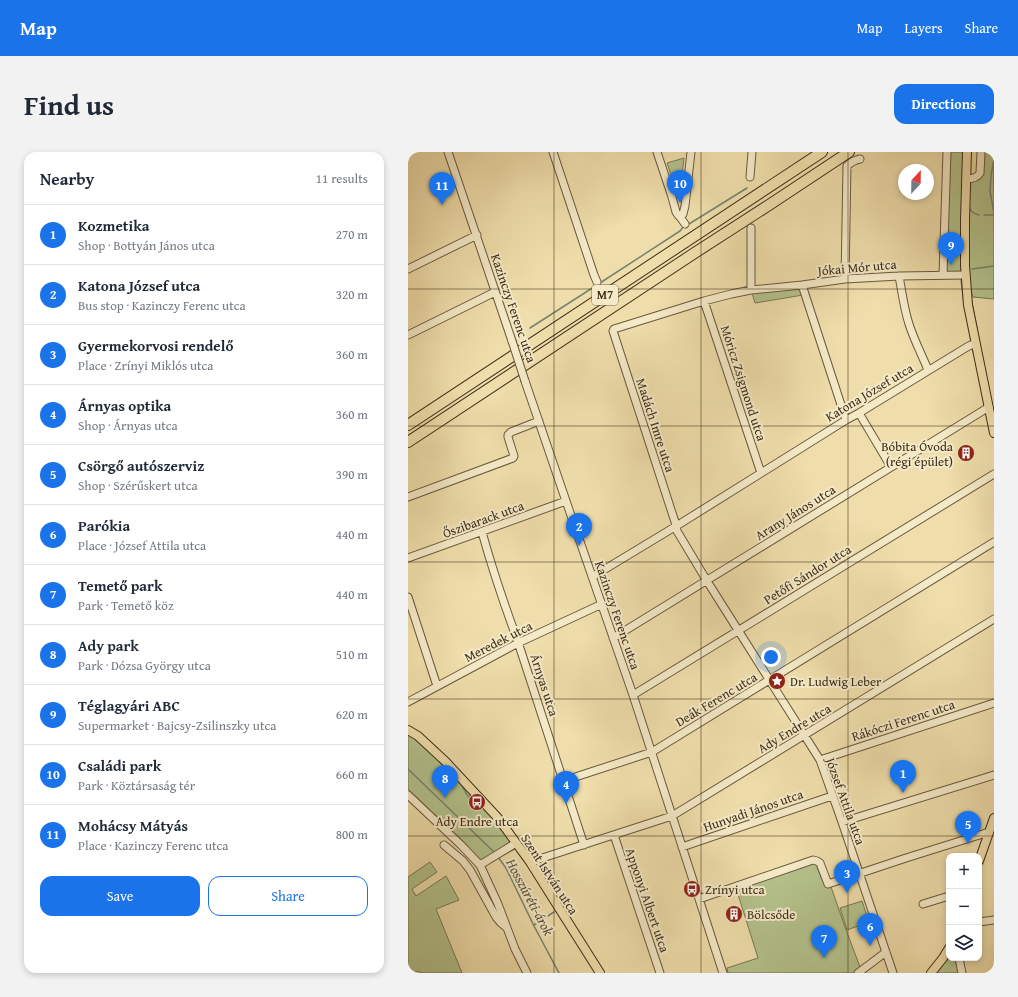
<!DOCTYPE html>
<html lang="en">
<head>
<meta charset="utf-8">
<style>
  :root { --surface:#fff; --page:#f2f2f3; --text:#1f2937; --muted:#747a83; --line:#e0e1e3; --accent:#1a73e8 }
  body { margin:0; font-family:"Gentium Book Plus",serif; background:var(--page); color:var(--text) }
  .controls { position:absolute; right:12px; bottom:12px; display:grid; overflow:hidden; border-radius:8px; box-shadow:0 2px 6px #0003 }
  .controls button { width:36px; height:36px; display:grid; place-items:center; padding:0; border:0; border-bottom:1px solid var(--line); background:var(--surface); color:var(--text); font:20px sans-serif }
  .compass { position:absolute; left:490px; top:12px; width:36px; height:36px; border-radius:50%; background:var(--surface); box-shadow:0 2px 6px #0003; rotate:22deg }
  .you { position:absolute; left:363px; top:505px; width:14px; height:14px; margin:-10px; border:3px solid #fff; border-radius:50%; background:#1a73e8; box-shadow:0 0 0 6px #1a73e833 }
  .badge { display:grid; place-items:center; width:26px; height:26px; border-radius:50%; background:var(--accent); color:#fff; font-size:13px; font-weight:700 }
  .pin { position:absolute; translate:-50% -33px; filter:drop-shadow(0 1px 2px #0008) }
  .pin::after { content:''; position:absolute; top:21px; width:14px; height:12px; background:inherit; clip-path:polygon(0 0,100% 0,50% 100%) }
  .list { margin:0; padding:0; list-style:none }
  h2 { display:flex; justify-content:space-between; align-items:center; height:52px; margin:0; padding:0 16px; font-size:17px }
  h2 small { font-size:13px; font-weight:400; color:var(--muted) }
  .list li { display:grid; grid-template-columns:26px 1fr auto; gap:12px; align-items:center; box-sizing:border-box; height:60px; padding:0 16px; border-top:1px solid var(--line) }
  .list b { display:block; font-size:15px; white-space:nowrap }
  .list p { margin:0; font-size:13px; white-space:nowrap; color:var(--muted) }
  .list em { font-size:13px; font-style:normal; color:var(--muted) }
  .actions { display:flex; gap:8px; padding:12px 16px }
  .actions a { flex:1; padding:9px 0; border:1px solid var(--accent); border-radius:12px; text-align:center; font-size:14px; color:var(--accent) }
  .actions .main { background:var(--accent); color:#fff }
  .icon { flex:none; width:22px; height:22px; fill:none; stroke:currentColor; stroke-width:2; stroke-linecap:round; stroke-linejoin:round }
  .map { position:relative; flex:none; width:586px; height:821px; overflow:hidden; border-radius:12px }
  header { display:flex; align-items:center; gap:24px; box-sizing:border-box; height:56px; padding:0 20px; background:var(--accent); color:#fff }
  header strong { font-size:19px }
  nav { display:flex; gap:22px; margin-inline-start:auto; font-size:14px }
  .intro { display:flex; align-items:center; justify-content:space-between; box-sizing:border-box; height:96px; padding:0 24px }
  h1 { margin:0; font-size:28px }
  .button { padding:10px 18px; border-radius:12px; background:var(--accent); color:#fff; font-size:14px; font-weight:700 }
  main { display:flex; gap:24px; padding:0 24px }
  aside { flex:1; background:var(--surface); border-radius:12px; box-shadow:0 2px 6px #0003 }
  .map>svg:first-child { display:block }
  .green { fill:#b4c28c; stroke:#797854 }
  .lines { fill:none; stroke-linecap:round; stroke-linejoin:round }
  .stream { stroke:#758372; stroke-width:1.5 }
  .minor-casing { stroke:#6a593f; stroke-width:9 }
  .major-casing { stroke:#3e2d1b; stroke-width:10 }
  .highway-casing { stroke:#3e2d1b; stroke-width:12 }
  .minor { stroke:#f5eac8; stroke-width:7 }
  .major { stroke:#efdeab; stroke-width:8 }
  .highway { stroke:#efdeab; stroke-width:10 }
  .minor-bridge-casing { stroke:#6a593f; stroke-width:9; stroke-linecap:butt }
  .minor-bridge { stroke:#f5eac8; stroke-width:7 }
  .grid { fill:none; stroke:#3e2d1b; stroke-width:1; stroke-opacity:0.55 }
  .labels { text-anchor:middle; stroke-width:4; stroke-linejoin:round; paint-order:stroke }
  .shield { fill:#f5eac8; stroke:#75664f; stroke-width:1 }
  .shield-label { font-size:12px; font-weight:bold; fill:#3e2d1b }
  .street-label { font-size:13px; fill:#3e2d1b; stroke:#f5eac8 }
  .poi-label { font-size:13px; fill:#3e2d1b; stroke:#f5eac8; text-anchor:start }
  .water-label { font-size:14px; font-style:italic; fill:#55513f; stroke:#f5eac8 }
</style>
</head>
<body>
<header>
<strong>Map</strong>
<nav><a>Map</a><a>Layers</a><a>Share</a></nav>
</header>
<div class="intro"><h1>Find us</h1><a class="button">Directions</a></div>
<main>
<aside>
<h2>Nearby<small>11 results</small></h2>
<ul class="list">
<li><span class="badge">1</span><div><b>Kozmetika</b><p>Shop · Bottyán János utca</p></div><em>270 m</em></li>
<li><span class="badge">2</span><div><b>Katona József utca</b><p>Bus stop · Kazinczy Ferenc utca</p></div><em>320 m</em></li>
<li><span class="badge">3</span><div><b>Gyermekorvosi rendelő</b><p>Place · Zrínyi Miklós utca</p></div><em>360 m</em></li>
<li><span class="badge">4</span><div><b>Árnyas optika</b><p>Shop · Árnyas utca</p></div><em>360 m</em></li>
<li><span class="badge">5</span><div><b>Csörgő autószerviz</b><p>Shop · Szérűskert utca</p></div><em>390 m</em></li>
<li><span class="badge">6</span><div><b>Parókia</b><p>Place · József Attila utca</p></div><em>440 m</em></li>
<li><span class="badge">7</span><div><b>Temető park</b><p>Park · Temető köz</p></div><em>440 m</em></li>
<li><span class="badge">8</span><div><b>Ady park</b><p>Park · Dózsa György utca</p></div><em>510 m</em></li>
<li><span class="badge">9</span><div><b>Téglagyári ABC</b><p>Supermarket · Bajcsy-Zsilinszky utca</p></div><em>620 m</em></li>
<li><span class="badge">10</span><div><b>Családi park</b><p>Park · Köztársaság tér</p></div><em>660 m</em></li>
<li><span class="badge">11</span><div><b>Mohácsy Mátyás</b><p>Place · Kazinczy Ferenc utca</p></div><em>800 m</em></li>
</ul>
<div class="actions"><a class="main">Save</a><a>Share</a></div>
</aside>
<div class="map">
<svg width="586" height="821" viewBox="0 0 586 821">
  <rect width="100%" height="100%" fill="#efdeab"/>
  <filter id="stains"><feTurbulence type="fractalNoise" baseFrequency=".005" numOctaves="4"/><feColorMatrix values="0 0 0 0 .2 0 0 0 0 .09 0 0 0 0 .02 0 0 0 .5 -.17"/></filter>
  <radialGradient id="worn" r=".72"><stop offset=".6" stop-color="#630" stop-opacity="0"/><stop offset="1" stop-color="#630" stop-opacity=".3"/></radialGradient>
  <path class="green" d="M538 0H559L558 27 567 25 573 0H586C586 15 585 29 586 43V147L565 145 557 123H535Z
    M276 6 272 39 269 40 259 11Z
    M387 136 393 138 395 143 347 151 344 141Z
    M0 581C7 587 16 592 23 598 32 607 39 623 51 628L62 641 61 642 69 651 70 650 79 658 103 687V691L73 709 59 696 60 694 0 637Z
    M22 710 29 720 4 737 8 744 38 724 51 748 28 757 54 821H12L11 819 5 821H0V725Z
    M405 710 408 711 422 732 437 775 452 815 444 821H320L319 816 350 806 328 736Z
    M454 749 461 770 439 778 432 756Z
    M541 796V806H549L554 821H523Z"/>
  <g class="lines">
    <path class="stream" d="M586 7 583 24 582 39 586 61
      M561 54C562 60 566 62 571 63
      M576 63H586
      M281 72 339 36
      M564 117 586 114
      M553 127 556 152
      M192 131 272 79 276 74
      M563 146 571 187
      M122 176 189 133
      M562 181 563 187
      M565 198 566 203
      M31 609 43 622
      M0 617 86 700
      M46 625 53 632 59 643
      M60 644 67 651
      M85 666 90 673
      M95 695 100 691
      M94 703 109 696
      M90 705 98 716 126 774 151 821
      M408 712 414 727
      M126 773 146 760"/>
    <g class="minor-casing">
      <path id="minor" d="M40 0 104 189
        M145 0 186 123 189 130
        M249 0 264 45 268 60 270 63 272 65 277 72
        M342 25 344 0
        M558 27C564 27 569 26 572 21L573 0
        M272 65 275 62 277 54 283 0
        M343 76V138
        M0 117 69 83
        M535 123 539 0
        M491 124C494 140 496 157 501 172 506 188 514 203 520 218
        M437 127 439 14C443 10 447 8 452 7
        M394 133 438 268
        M296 149 353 321
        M0 183 87 140
        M117 229 158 349 225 543 315 821
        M451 261 483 315
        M0 345 105 306 106 304 100 285V283L103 280 131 269
        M74 380C84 416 96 452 109 487L176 693
        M0 406 158 349
        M184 425 270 373 438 268 451 261 559 195 563 193 568 192
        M0 445 29 534
        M205 486 581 255
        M225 543 586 322
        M0 550 110 491 194 452
        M412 608 586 551
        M155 629 244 600 586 390
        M0 643 53 693 72 713 90 752 107 797 119 821
        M434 670 586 623
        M206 683 252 821
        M36 693 55 709 62 718 88 765 93 771 98 775
        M274 695 424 644
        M122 710 264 664 586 467
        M72 713 108 691
        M291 747 405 708 409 709 412 711 420 732 498 706 581 680
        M515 752 541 744
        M571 770 586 768
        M551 806 554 821
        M450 821 478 800
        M485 821 434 670 412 608 299 429 269 379 267 370 205 179 206 177 296 149 323 142 343 138 394 133 437 127 491 124 557 123"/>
    </g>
    <g class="major-casing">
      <path id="major" d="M559 0 557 68V114L560 153 586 281
        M0 578 10 584 38 610 90 666 122 710 192 821
        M571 709 586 666
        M523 821 535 806 541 796"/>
    </g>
    <g class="highway-casing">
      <path id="highway" d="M0 273 414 0
        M0 290 285 102 361 53 441 0"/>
    </g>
    <use href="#minor" class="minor"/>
    <use href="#major" class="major"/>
    <use href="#highway" class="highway"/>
    <g class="minor-bridge-casing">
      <path id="minor-bridge" d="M104 189 117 229"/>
    </g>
    <use href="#minor-bridge" class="minor-bridge"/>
  </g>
  <path class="grid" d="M146 0V821M293 0V821M440 0V821M0 137H586M0 274H586M0 410H586M0 547H586M0 684H586"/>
  <defs>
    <g id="building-disc" transform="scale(0.9)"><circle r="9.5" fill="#8f2418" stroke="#f5eac8"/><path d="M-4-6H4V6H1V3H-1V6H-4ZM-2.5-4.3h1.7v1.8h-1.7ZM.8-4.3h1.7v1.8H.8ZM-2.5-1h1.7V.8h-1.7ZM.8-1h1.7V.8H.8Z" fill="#fff"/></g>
    <g id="sight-disc" transform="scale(0.9)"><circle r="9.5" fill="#8f2418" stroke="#f5eac8"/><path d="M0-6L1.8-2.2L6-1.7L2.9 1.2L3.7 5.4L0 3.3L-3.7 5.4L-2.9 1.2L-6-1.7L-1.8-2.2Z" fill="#fff"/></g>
    <g id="bus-disc" transform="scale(0.9)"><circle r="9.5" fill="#8f2418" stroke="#f5eac8"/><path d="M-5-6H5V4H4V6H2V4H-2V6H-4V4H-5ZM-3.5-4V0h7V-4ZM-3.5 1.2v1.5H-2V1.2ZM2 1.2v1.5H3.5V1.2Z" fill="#fff"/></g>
  </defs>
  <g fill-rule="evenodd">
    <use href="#building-disc" x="558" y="301"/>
    <use href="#sight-disc" x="369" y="529"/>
    <use href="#bus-disc" x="69" y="650"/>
    <use href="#bus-disc" x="284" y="737"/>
    <use href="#building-disc" x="326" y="762"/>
  </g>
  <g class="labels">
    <rect class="shield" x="184" y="133" width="26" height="20" rx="3"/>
    <g class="shield-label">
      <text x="197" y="147">M7</text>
    </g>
    <g class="street-label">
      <text transform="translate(449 115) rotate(-5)" y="5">Jókai Mór utca</text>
      <text transform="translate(106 156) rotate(71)" y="5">Kazinczy Ferenc utca</text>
      <text transform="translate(336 231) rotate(72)" y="5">Móricz Zsigmond utca</text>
      <text transform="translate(461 240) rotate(-31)" y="5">Katona József utca</text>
      <text transform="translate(248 273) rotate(72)" y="5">Madách Imre utca</text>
      <text transform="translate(387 360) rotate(-32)" y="5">Arany János utca</text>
      <text transform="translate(75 367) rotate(-20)" y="5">Őszibarack utca</text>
      <text transform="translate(399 422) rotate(-32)" y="5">Petőfi Sándor utca</text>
      <text transform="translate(210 463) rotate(71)" y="5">Kazinczy Ferenc utca</text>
      <text transform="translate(90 489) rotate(-27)" y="5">Meredek utca</text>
      <text transform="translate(137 533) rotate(72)" y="5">Árnyas utca</text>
      <text transform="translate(308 547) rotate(-31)" y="5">Deák Ferenc utca</text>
      <text transform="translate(495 568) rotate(-18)" y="5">Rákóczi Ferenc utca</text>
      <text transform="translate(386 576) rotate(-31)" y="5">Ady Endre utca</text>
      <text transform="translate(438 649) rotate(70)" y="5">József Attila utca</text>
      <text transform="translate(345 658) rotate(-19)" y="5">Hunyadi János utca</text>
      <text transform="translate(142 722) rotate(57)" y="5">Szent István utca</text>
      <text transform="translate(240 748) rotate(71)" y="5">Apponyi Albert utca</text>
    </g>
    <g class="poi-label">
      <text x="545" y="299" text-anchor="end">Bóbita Óvoda<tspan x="545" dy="15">(régi épület)</tspan></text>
      <text x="382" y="534">Dr. Ludwig Leber</text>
      <text x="69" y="674" text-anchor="middle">Ady Endre utca</text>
      <text x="297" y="742">Zrínyi utca</text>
      <text x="339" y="767">Bölcsőde</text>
    </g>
    <g class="water-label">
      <text transform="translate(122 745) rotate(62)" y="5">Hosszúréti-árok</text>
    </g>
  </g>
  <rect width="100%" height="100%" filter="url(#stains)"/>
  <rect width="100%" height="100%" fill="url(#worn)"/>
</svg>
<div class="controls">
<button>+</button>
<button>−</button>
<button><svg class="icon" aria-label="layers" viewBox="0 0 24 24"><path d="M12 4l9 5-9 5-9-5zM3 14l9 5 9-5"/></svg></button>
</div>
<svg class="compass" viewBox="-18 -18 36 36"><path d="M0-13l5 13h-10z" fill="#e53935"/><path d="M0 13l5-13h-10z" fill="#747a83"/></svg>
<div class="you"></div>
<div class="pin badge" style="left:495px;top:641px">1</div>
<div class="pin badge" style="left:171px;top:394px">2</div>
<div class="pin badge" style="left:439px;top:741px">3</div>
<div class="pin badge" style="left:158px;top:652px">4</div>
<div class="pin badge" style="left:560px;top:692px">5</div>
<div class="pin badge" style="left:462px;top:794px">6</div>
<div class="pin badge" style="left:416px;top:806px">7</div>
<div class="pin badge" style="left:37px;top:646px">8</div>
<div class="pin badge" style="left:543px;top:113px">9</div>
<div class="pin badge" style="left:272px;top:51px">10</div>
<div class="pin badge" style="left:34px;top:53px">11</div>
</div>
</main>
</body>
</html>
